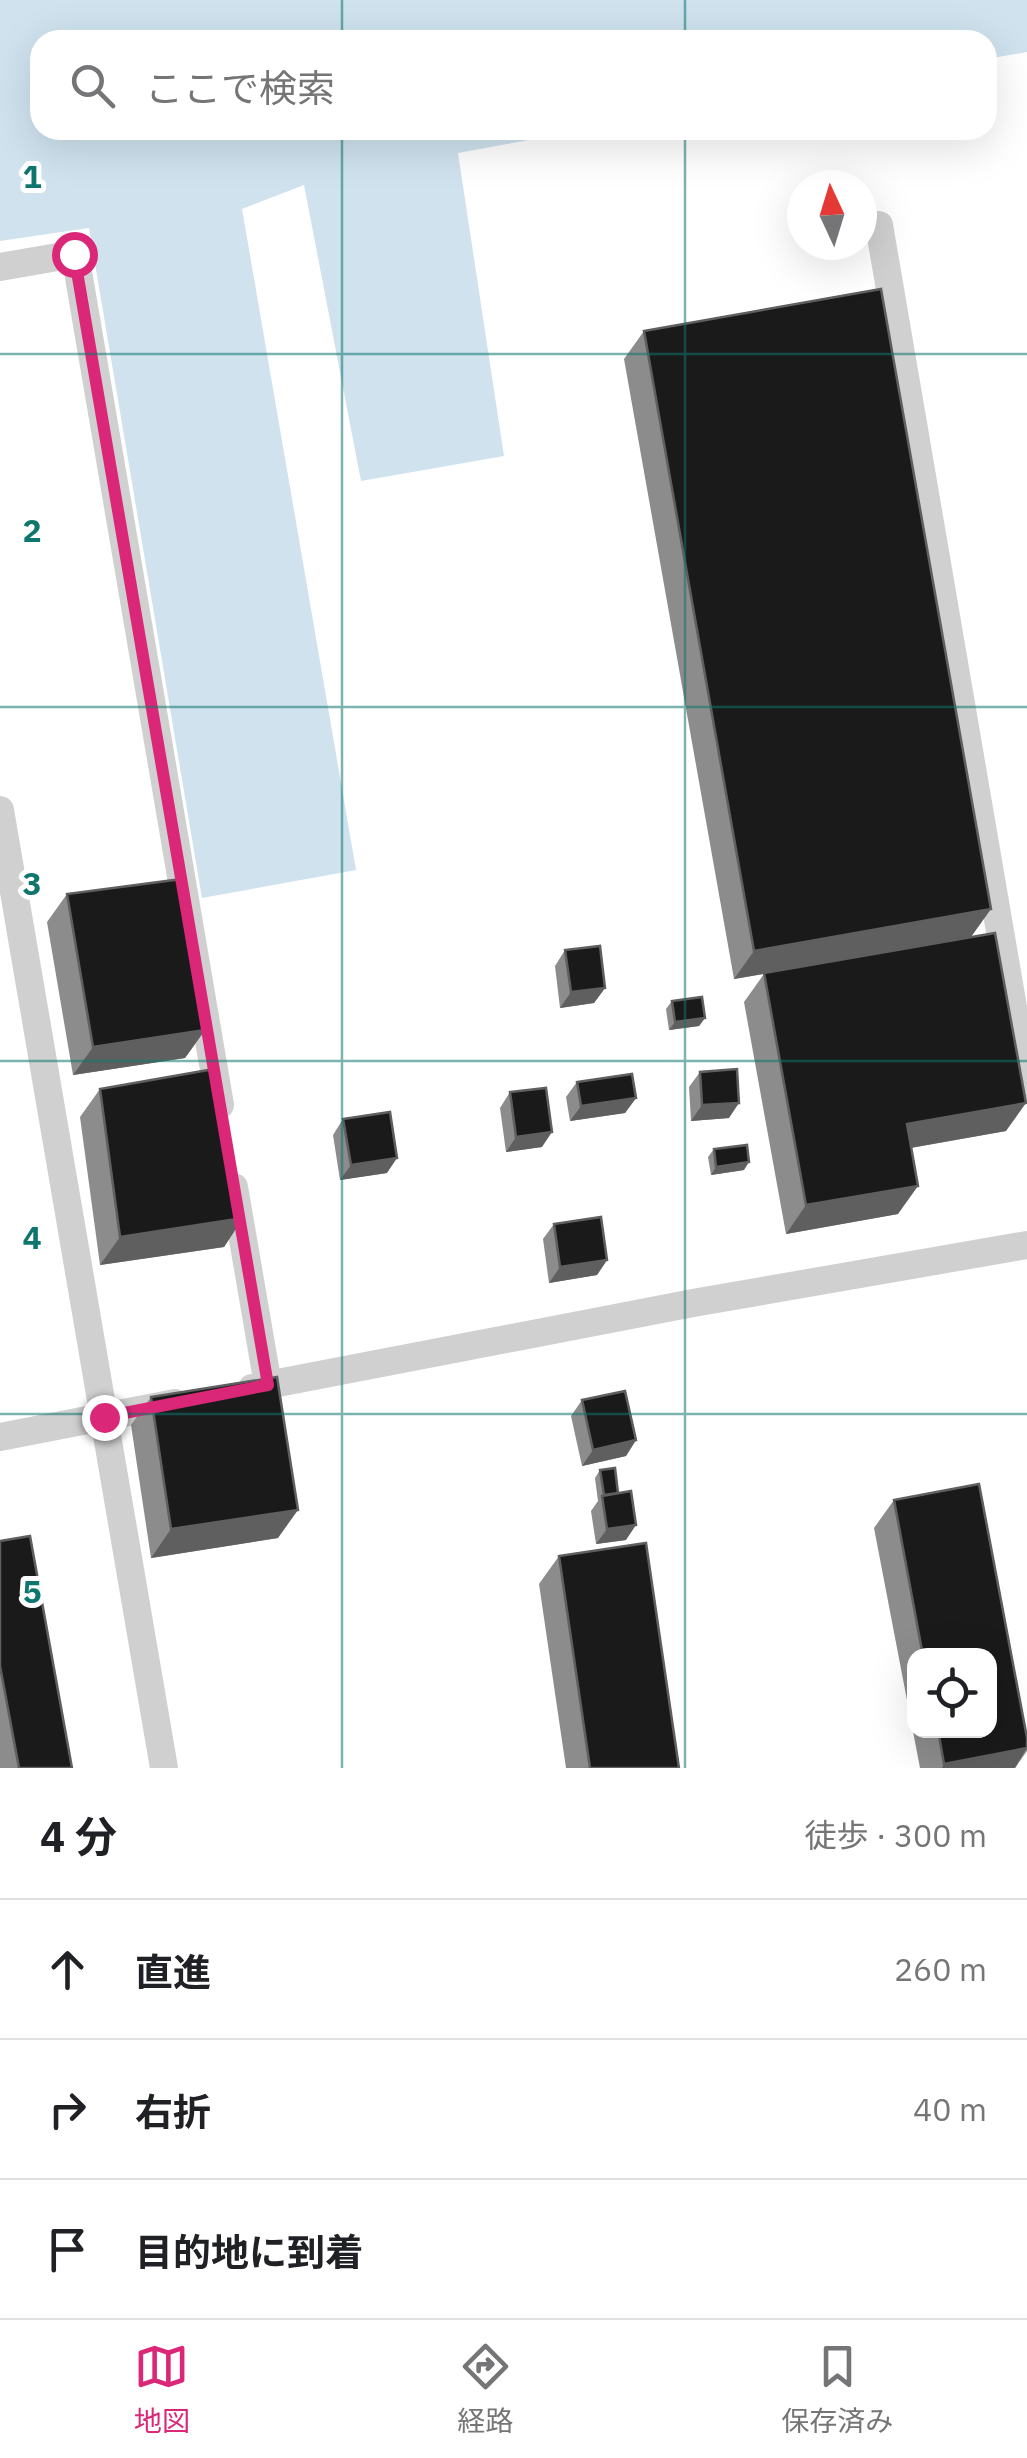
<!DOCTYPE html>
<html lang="ja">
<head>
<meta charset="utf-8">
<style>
  :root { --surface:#fff; --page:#f2f2f2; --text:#202124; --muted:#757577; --line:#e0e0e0; --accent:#db2777 }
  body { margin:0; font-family:"IBM Plex Sans","Noto Sans JP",sans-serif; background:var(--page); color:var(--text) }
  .controls { position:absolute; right:30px; bottom:30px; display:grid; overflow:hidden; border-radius:20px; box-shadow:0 10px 40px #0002 }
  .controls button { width:90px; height:90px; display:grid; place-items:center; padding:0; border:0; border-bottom:2px solid var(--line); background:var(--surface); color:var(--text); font:50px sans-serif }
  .compass { position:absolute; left:787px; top:170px; width:90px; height:90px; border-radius:50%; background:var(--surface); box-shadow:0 10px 40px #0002; rotate:356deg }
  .stop { position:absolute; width:30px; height:30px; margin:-22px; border:8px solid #db2777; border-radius:50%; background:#fff }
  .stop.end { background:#db2777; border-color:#fff; box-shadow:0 2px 10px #0008 }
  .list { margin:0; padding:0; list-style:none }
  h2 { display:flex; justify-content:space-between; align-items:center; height:130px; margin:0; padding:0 40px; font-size:42px }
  h2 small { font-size:32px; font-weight:400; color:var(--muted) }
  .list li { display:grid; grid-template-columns:65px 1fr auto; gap:30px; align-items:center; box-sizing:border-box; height:140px; padding:0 40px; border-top:2px solid var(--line) }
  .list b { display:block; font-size:38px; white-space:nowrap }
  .list em { font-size:32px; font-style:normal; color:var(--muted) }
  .icon { flex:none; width:55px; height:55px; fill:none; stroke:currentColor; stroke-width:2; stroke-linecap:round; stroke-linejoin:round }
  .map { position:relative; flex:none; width:1027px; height:1768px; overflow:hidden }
  .search { position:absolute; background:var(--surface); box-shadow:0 10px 40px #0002; left:30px; right:30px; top:30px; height:110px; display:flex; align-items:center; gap:25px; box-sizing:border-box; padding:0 35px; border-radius:30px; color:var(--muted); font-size:38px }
  .sheet { height:550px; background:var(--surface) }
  nav { display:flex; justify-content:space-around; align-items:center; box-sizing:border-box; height:140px; border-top:2px solid var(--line); background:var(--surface); font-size:28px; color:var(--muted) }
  nav a { display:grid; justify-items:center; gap:5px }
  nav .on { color:var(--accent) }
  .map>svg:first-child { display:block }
  .water { fill:#cfe2ee }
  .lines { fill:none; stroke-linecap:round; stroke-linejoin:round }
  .street { stroke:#d0d0d0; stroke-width:28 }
  .wall { fill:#8c8c8c; fill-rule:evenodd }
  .shaded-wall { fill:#5f5f5f }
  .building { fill:#1a1a1a; stroke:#5f5f5f; stroke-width:2.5 }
  .route { stroke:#db2777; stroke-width:12 }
  .grid { fill:none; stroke:#0f766e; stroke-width:2.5; stroke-opacity:0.55 }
  .grid-label { font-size:32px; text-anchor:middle; font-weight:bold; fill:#0f766e; stroke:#fff; stroke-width:10; stroke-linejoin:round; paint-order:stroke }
</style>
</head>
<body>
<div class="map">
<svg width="1027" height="1768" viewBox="0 0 1027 1768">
  <rect width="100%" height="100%" fill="#fff"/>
  <path class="water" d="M0 0H1027V52L987 59V40H40V130H584L458 153 504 456 361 481 304 185 242 209 356 870 202 898 89 228 0 241Z"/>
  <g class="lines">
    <path class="street" d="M879 225 1027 1089
      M0 267 75 254 220 1105
      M0 810 164 1768
      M234 1187 268 1385
      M252 1388 693 1303 1027 1245
      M0 1437 175 1403"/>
  </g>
  <path class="wall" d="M644 331 971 937 1006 1131 911 1148 898 1214 786 1234 744 1002 764 974 734 979 624 359Z
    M67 894 205 1030 185 1058 73 1075 47 922Z
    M565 950 605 988 594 1003 560 1008 555 966Z
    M672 1001 705 1018 699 1026 669 1030 666 1009Z
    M700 1072 729 1118 691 1121 689 1087Z
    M577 1082 636 1098 625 1113 570 1121 566 1097Z
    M100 1089 243 1218 224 1247 100 1265 80 1117Z
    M510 1092 542 1147 506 1152 500 1108Z
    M343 1119 387 1173 340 1180 333 1135Z
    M714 1149 744 1170 711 1175 708 1157Z
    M554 1224 607 1260 597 1275 549 1283 543 1239Z
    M151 1397 278 1538 151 1558 131 1425Z
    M582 1400 636 1440 626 1456 582 1466 571 1416Z
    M600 1470 626 1540 596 1544 591 1511 598 1501 595 1478Z
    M979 1484 1027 1738V1751L1015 1768H920L874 1528 894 1500ZM914 1656H990V1730H914Z
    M0 1541 72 1768H0Z
    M559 1556 679 1768H566L539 1584Z"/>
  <path class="shaded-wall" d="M991 909 971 937 734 979 754 951Z
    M605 988 594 1003 560 1008 571 992Z
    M705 1018 699 1026 669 1030 675 1022Z
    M205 1030 185 1058 73 1075 93 1047Z
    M636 1098 625 1113 570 1121 581 1106Z
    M739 1103 729 1118 691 1121 702 1105Z
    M1026 1103 1006 1131 887 1152 907 1124Z
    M552 1132 542 1147 506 1152 516 1137Z
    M397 1158 387 1173 340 1180 351 1165Z
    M749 1162 744 1170 711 1175 716 1167Z
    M918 1186 898 1214 786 1234 806 1205Z
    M243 1218 224 1247 100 1265 120 1237Z
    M607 1260 597 1275 549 1283 560 1267Z
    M636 1440 626 1456 582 1466 593 1450Z
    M298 1510 278 1538 151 1558 171 1529Z
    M636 1525 626 1540 596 1544 607 1529Z
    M1027 1748 1015 1768H942L944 1764Z"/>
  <path class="building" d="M881 289 991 909 754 951 644 331Z
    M182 879 205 1030 93 1047 67 894Z
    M995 933 1026 1103 907 1124 918 1186 806 1205 764 973Z
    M600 946 605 988 571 992 565 950Z
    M702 997 705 1018 675 1022 672 1001Z
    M214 1069 243 1218 120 1237 100 1089Z
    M737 1069 739 1103 702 1105 700 1072Z
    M632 1074 636 1098 581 1106 577 1082Z
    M546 1088 552 1132 516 1137 510 1092Z
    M390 1112 397 1158 351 1165 343 1119Z
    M747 1145 749 1162 716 1167 714 1149Z
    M601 1217 607 1260 560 1267 554 1224Z
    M277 1377 298 1510 171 1529 151 1397Z
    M625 1391 636 1440 593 1450 582 1400Z
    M615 1468 618 1493 604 1495 600 1470Z
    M979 1484 1027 1738V1748L944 1764 938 1730H990V1656H923L894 1500Z
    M631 1491 636 1525 607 1529 602 1496Z
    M30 1536 72 1768H19L0 1666V1541Z
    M646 1543 679 1768H590L559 1556Z"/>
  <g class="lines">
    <path class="route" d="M74 254 268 1385 104 1417"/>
  </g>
  <path class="grid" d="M342 0V40M685 0V40M342 130V1768M685 130V1768M0 354H1027M0 707H1027M0 1061H1027M0 1414H1027"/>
  <g class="grid-label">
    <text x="32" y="188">1</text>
    <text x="32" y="542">2</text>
    <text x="32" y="895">3</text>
    <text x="32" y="1249">4</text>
    <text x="32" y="1603">5</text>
  </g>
</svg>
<div class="controls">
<button><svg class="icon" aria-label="locate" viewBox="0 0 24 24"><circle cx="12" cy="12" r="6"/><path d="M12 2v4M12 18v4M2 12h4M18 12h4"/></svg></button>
</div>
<svg class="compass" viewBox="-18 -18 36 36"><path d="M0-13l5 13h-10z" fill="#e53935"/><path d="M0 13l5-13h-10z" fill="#757577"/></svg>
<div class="stop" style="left:74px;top:254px"></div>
<div class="stop end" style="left:104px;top:1417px"></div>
<div class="search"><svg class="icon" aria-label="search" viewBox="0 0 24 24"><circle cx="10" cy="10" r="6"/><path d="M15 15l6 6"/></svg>ここで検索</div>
</div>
<section class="sheet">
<h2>4 分<small>徒歩 · 300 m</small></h2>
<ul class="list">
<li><svg class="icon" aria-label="ahead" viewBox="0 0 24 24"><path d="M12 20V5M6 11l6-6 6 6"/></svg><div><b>直進</b></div><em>260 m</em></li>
<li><svg class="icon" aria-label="right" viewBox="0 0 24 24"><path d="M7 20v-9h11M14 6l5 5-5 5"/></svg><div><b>右折</b></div><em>40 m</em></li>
<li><svg class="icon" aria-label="arrive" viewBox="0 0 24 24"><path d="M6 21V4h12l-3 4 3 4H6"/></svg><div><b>目的地に到着</b></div></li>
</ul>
</section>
<nav>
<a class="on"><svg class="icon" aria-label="map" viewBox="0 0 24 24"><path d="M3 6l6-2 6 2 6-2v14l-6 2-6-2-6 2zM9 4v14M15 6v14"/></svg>地図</a>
<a><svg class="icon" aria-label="directions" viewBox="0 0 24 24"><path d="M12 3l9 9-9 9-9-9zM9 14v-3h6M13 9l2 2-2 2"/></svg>経路</a>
<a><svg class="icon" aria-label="saved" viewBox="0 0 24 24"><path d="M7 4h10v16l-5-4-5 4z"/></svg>保存済み</a>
</nav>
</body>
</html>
